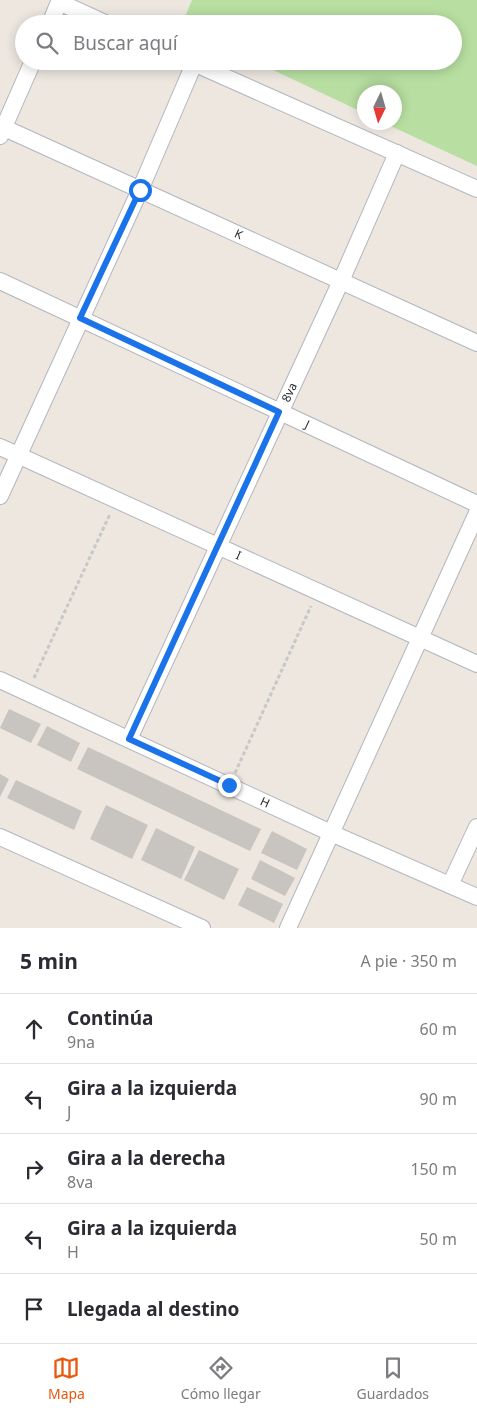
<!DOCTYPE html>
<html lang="es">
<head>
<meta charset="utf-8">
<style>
  :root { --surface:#fff; --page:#f7f7f7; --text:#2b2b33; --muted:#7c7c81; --line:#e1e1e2; --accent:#ea580c }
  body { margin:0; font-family:"Noto Sans",sans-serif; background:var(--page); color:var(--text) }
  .compass { position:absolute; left:357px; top:85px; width:45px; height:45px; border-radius:50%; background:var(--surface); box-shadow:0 2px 12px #0003; rotate:185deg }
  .stop { position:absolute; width:15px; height:15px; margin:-11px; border:4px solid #1a73e8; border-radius:50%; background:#fff }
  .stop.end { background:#1a73e8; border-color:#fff; box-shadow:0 1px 5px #0008 }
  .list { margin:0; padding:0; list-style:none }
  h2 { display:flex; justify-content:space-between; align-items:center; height:65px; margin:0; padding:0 20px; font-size:21px }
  h2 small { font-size:16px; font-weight:400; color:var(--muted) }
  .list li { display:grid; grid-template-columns:32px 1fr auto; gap:15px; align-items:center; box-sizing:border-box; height:70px; padding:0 20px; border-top:1px solid var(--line) }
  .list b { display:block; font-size:19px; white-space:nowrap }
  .list p { margin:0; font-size:16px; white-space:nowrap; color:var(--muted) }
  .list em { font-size:16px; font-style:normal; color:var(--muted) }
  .icon { flex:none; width:28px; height:28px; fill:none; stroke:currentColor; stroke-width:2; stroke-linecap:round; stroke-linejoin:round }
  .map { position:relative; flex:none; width:477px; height:928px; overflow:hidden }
  .search { position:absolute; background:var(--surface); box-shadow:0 2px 12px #0003; left:15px; right:15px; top:15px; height:55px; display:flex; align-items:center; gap:12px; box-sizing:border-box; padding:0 18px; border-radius:28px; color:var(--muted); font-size:19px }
  .sheet { height:415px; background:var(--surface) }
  nav { display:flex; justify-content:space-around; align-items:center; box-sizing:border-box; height:70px; border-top:1px solid var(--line); background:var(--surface); font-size:14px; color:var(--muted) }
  nav a { display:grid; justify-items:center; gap:2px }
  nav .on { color:var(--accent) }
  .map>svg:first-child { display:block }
  .green { fill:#b8dfa1 }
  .building { fill:#c8c4bf }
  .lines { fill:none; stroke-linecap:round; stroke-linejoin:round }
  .minor-casing { stroke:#b3b6be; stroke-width:18 }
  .path { stroke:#c8c8c8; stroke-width:3; stroke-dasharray:4 2.5; stroke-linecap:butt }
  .minor { stroke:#fff; stroke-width:16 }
  .route { stroke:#1a73e8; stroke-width:6 }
  .labels { text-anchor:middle; stroke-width:4; stroke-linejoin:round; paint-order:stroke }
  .street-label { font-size:12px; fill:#2c2c2c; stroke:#fff }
</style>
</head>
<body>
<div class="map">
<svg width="477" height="928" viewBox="0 0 477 928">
  <rect width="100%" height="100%" fill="#ede7e0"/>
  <path class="green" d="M192 0H477V166L384 123 394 122V92H364V113L254 61H453V24H182Z"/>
  <path class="building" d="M9 709 41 724 31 743 0 728Z
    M47 726 80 743 71 762 37 745Z
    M88 747 261 829 250 851 77 769Z
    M0 774 9 779 0 797Z
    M16 780 82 811 74 830 7 798Z
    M106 805 148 825 132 859 90 839Z
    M156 828 195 847 181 879 141 860Z
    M272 831 307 849 297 870 261 853Z
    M199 850 239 869 224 900 184 880Z
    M260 860 295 878 285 896 251 879Z
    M247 887 283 904 274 923 238 905Z"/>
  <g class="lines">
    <g class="minor-casing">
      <g id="minor">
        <path d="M50 24 59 2 107 24"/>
        <path d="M189 61 477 189"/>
        <path id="s1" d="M0 126 477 343"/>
        <path d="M0 136 33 61"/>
        <path id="s2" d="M0 281 477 504"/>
        <path id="s3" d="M0 447 477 664"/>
        <path d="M0 496 140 190 194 64"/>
        <path id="s4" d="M0 680 331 833 477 897"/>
        <path id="s5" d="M129 739 341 281 397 153"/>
        <path d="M0 837 202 928"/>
        <path d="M450 885 477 827"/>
        <path d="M288 928 477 513"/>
      </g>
    </g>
    <path class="path" d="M34 678 110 514
      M235 773 311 606"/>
    <use href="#minor" class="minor"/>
  </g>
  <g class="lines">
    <path class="route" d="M140 190 80 318 279 412 129 739 229 785"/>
  </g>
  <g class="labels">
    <g class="street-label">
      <text dy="4" stroke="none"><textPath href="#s1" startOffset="262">K</textPath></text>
      <text dy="4" stroke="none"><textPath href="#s5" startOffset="382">8va</textPath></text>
      <text dy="4" stroke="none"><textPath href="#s2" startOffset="339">J</textPath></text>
      <text dy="4" stroke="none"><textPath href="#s3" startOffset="262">I</textPath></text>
      <text dy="4" stroke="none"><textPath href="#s4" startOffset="292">H</textPath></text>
    </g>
  </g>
</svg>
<svg class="compass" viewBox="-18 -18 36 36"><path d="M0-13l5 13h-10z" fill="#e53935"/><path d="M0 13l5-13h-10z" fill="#7c7c81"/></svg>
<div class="stop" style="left:140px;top:190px"></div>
<div class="stop end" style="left:229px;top:785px"></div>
<div class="search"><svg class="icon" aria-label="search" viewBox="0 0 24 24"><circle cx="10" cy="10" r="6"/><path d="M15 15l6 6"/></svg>Buscar aquí</div>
</div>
<section class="sheet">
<h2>5 min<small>A pie · 350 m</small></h2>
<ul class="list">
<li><svg class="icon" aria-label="ahead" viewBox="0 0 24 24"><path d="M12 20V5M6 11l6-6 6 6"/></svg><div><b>Continúa</b><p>9na</p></div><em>60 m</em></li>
<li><svg class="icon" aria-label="left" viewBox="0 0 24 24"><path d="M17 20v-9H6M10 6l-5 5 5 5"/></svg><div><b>Gira a la izquierda</b><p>J</p></div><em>90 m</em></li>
<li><svg class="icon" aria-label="right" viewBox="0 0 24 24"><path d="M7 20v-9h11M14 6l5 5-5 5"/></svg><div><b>Gira a la derecha</b><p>8va</p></div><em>150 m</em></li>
<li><svg class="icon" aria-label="left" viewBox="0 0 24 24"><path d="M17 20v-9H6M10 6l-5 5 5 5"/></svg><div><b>Gira a la izquierda</b><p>H</p></div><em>50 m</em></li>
<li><svg class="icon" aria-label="arrive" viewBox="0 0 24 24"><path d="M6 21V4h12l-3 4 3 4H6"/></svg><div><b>Llegada al destino</b></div></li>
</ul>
</section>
<nav>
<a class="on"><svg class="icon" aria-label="map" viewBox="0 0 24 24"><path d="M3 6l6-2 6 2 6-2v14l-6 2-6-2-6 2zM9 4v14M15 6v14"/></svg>Mapa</a>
<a><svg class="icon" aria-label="directions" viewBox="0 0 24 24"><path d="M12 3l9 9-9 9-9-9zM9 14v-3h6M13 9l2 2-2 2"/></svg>Cómo llegar</a>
<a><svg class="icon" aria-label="saved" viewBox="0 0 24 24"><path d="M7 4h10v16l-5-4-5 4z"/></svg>Guardados</a>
</nav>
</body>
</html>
